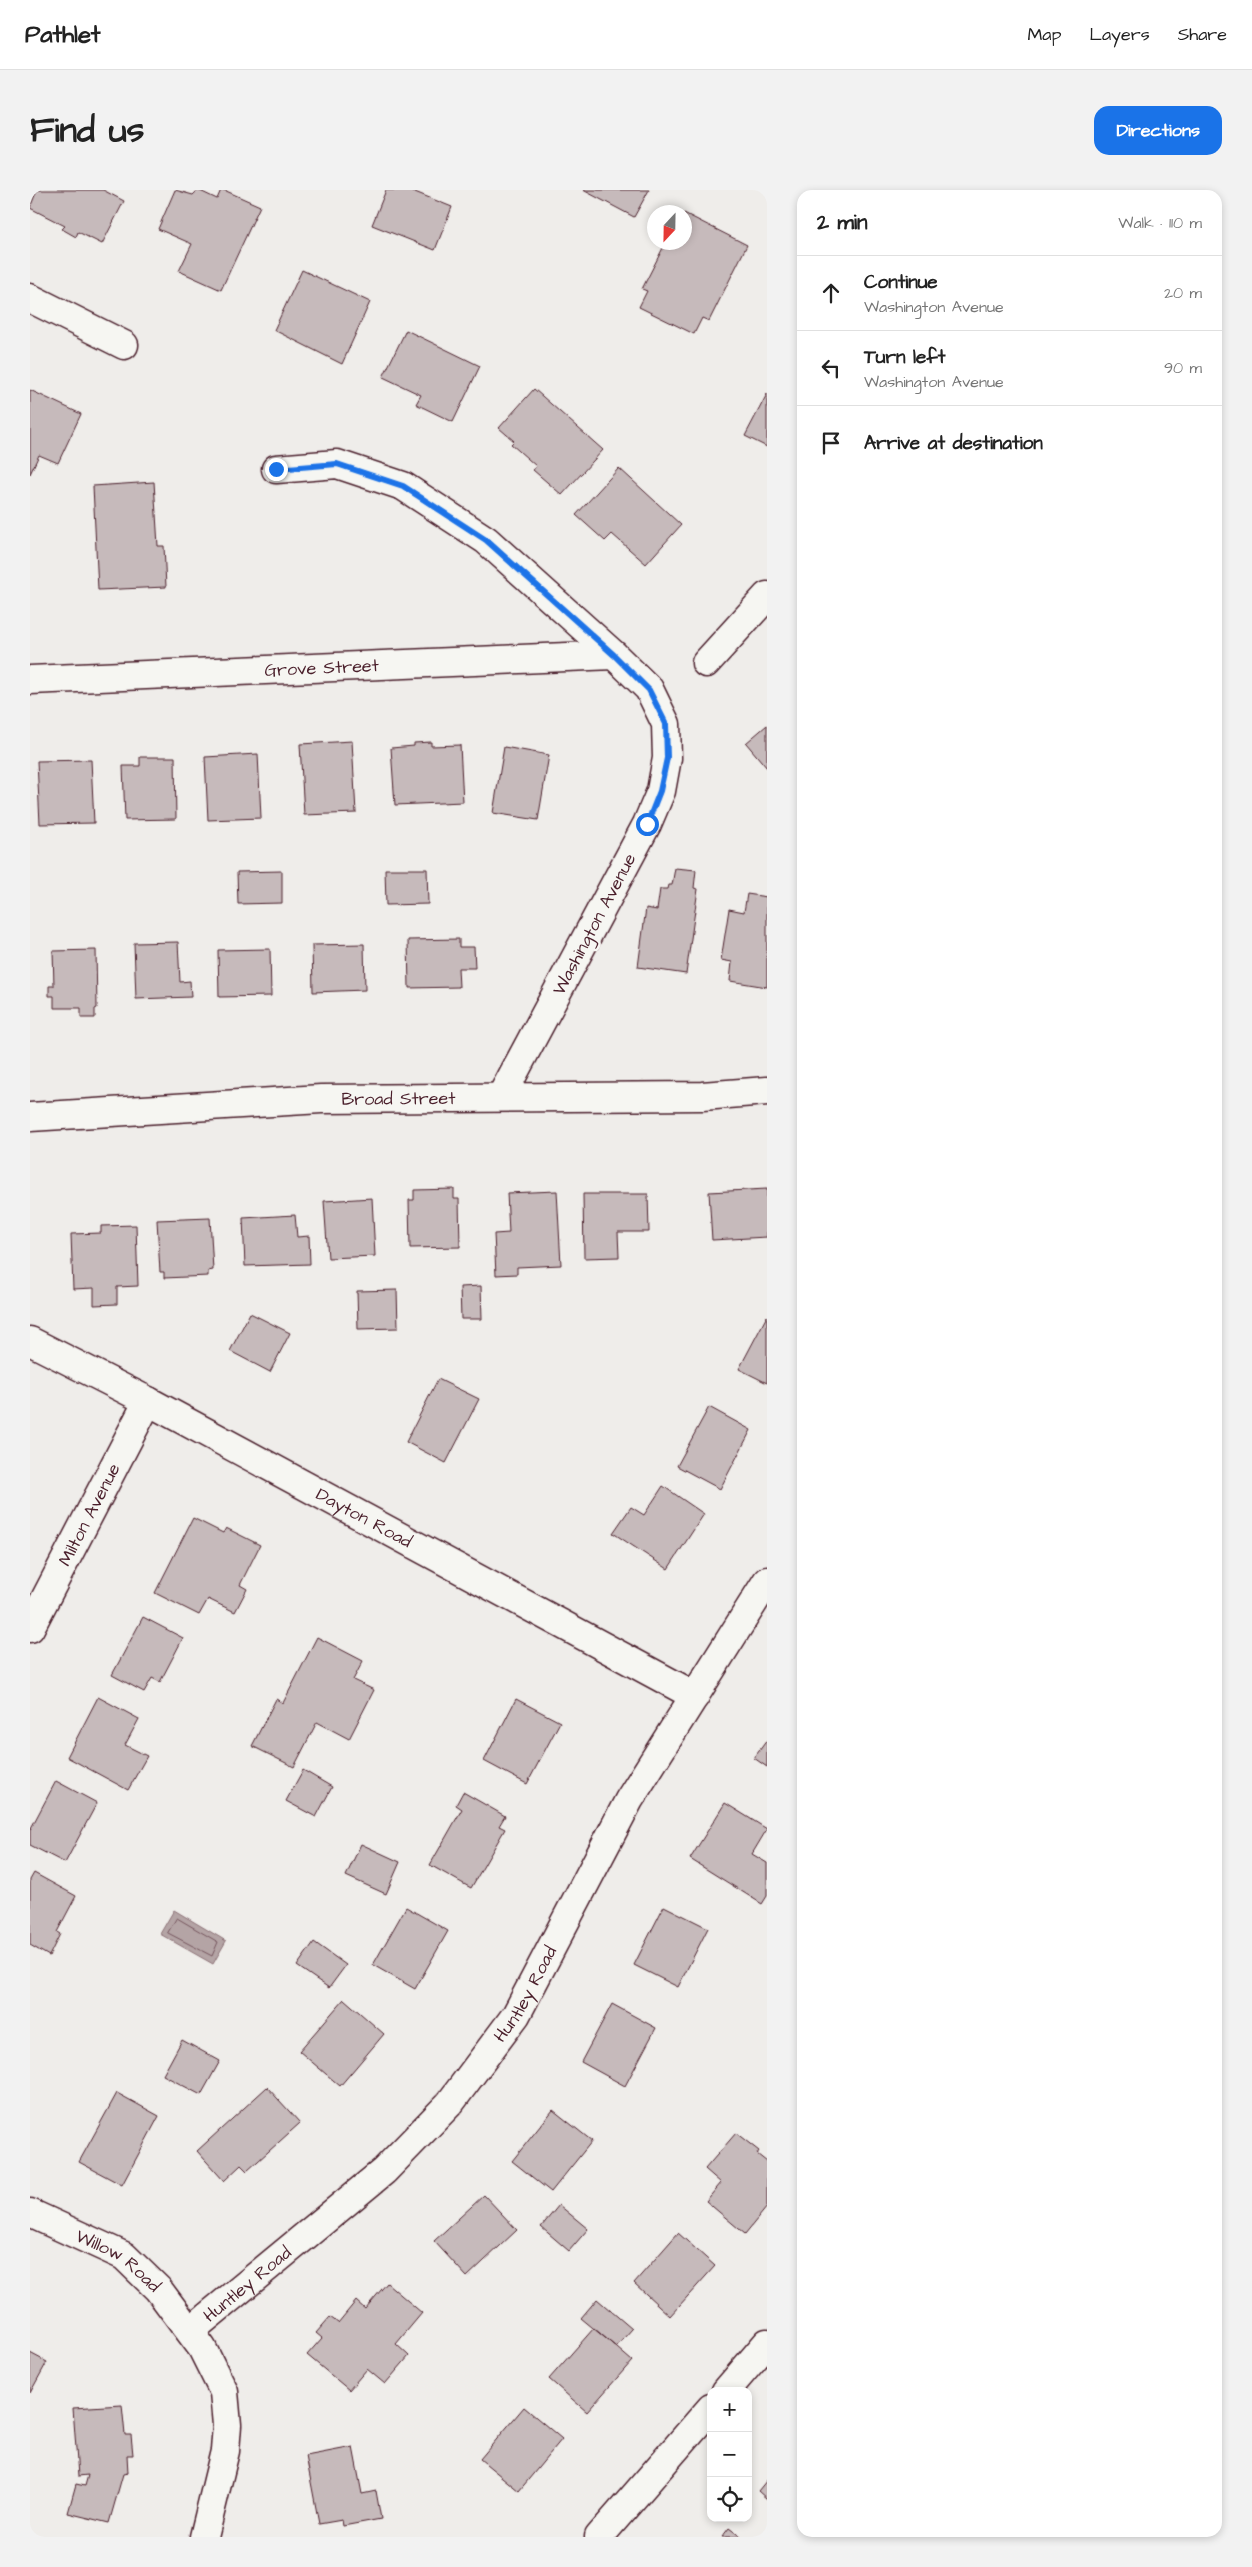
<!DOCTYPE html>
<html lang="en">
<head>
<meta charset="utf-8">
<style>
  :root { --surface:#fff; --page:#f2f2f2; --text:#222; --muted:#767676; --line:#e0e0e0; --accent:#1a73e8 }
  body { margin:0; font-family:"Architects Daughter",sans-serif; background:var(--page); color:var(--text) }
  .controls { position:absolute; right:15px; bottom:15px; display:grid; overflow:hidden; border-radius:10px; box-shadow:0 2px 8px #0003 }
  .controls button { width:45px; height:45px; display:grid; place-items:center; padding:0; border:0; border-bottom:1px solid var(--line); background:var(--surface); color:var(--text); font:25px sans-serif }
  .compass { position:absolute; left:617px; top:15px; width:45px; height:45px; border-radius:50%; background:var(--surface); box-shadow:0 2px 8px #0003; rotate:202deg }
  .stop { position:absolute; width:15px; height:15px; margin:-11px; border:4px solid #1a73e8; border-radius:50%; background:#fff }
  .stop.end { background:#1a73e8; border-color:#fff; box-shadow:0 1px 5px #0008 }
  .list { margin:0; padding:0; list-style:none }
  h2 { display:flex; justify-content:space-between; align-items:center; height:65px; margin:0; padding:0 20px; font-size:21px }
  h2 small { font-size:16px; font-weight:400; color:var(--muted) }
  .list li { display:grid; grid-template-columns:32px 1fr auto; gap:15px; align-items:center; box-sizing:border-box; height:75px; padding:0 20px; border-top:1px solid var(--line) }
  .list b { display:block; font-size:19px; white-space:nowrap }
  .list p { margin:0; font-size:16px; white-space:nowrap; color:var(--muted) }
  .list em { font-size:16px; font-style:normal; color:var(--muted) }
  .icon { flex:none; width:28px; height:28px; fill:none; stroke:currentColor; stroke-width:2; stroke-linecap:round; stroke-linejoin:round }
  .map { position:relative; flex:none; width:737px; height:2347px; overflow:hidden; border-radius:15px }
  header { display:flex; align-items:center; gap:30px; box-sizing:border-box; height:70px; padding:0 25px; background:var(--surface); border-bottom:1px solid var(--line) }
  header strong { font-size:24px }
  nav { display:flex; gap:28px; margin-inline-start:auto; font-size:18px }
  .intro { display:flex; align-items:center; justify-content:space-between; box-sizing:border-box; height:120px; padding:0 30px }
  h1 { margin:0; font-size:35px }
  .button { padding:12px 22px; border-radius:15px; background:var(--accent); color:#fff; font-size:18px; font-weight:700 }
  main { display:flex; gap:30px; padding:0 30px }
  aside { flex:1; background:var(--surface); border-radius:15px; box-shadow:0 2px 8px #0003 }
  .map>svg:first-child { display:block }
  .water { fill:#b4a4a5; stroke:#8a6f74 }
  .lines { fill:none; stroke-linecap:round; stroke-linejoin:round }
  .shore { stroke:#74545c; stroke-width:1 }
  .building { fill:#c6babb; stroke:#4a1f2b }
  .minor-casing { stroke:#4a1f2b; stroke-width:31 }
  .secondary-casing { stroke:#4a1f2b; stroke-width:31 }
  .minor { stroke:#f6f6f2; stroke-width:28 }
  .secondary { stroke:#f6f6f2; stroke-width:28 }
  .route { stroke:#1a73e8; stroke-width:6 }
  .labels { text-anchor:middle; stroke-width:5; stroke-linejoin:round; paint-order:stroke }
  .street-label { font-size:18px; fill:#4a1f2b; stroke:#f6f6f2 }
</style>
</head>
<body>
<header>
<strong>Pathlet</strong>
<nav><a>Map</a><a>Layers</a><a>Share</a></nav>
</header>
<div class="intro"><h1>Find us</h1><a class="button">Directions</a></div>
<main>
<div class="map">
<svg width="737" height="2347" viewBox="0 0 737 2347">
  <rect width="100%" height="100%" fill="#efedea"/>
  <filter id="ink" filterUnits="userSpaceOnUse"><feTurbulence type="fractalNoise" baseFrequency=".02" numOctaves="2"/><feDisplacementMap in="SourceGraphic" scale="10" xChannelSelector="R" yChannelSelector="G"/><feConvolveMatrix kernelMatrix="1 2 1 2 8 2 1 2 1" color-interpolation-filters="sRGB"/></filter>
  <g filter="url(#ink)">
    <path class="water" d="M144 1720 196 1751 183 1774 130 1744Z"/>
    <g class="lines">
      <path class="shore" d="M147 1728 188 1752 182 1766 138 1743Z"/>
    </g>
    <path class="building" d="M7 0H73L94 11 72 54 48 42 46 47 32 39 35 36 0 18Z
      M145 0 163 5 168 0 187 9 191 0H194L230 16 191 100 149 81 162 54 128 39Z
      M356 0H380L422 17 405 60 342 35Z
      M553 0H619L604 27Z
      M654 23 717 55 679 131 672 128 664 144 609 117 617 101 612 99 636 52H654Z
      M272 80 340 112 312 174 244 140Z
      M376 140 450 176 423 232 386 214 391 205 353 187Z
      M504 199 573 260 532 305 503 280 506 276 481 254 484 251 469 238Z
      M0 200 51 224 28 273 9 265 0 284Z
      M737 204V257L715 246Z
      M589 278 651 335 616 374 582 344 575 351 546 325Z
      M124 292 128 356H134L136 397 68 400 63 296Z
      M737 535V578L716 553Z
      M322 551 326 623 274 625 270 554Z
      M401 552V556L430 555 433 612 365 615 361 558 384 556V553Z
      M474 557 519 565 508 630 463 623Z
      M228 564 231 628 178 630 175 567Z
      M110 567H145L146 629 95 630 93 576H110Z
      M61 570 64 633 10 634 7 571Z
      M645 678 666 680 664 698 668 699 656 784 608 777 616 718 627 720 630 699H638L639 695H642Z
      M355 679H397L398 714 356 715Z
      M252 681V713L208 714 207 682Z
      M717 704 737 707V797L700 791 702 772 691 770 699 719 714 722Z
      M429 749V757H444L445 778H428L429 797 379 798 378 750Z
      M148 752 150 792 160 791 161 807 106 809 104 753Z
      M334 754 335 800 283 802 282 755Z
      M240 759 241 806 189 807 188 760Z
      M66 760 67 818 65 819V828H51V818H24V806H19V796H24L23 761Z
      M424 999V1009H429L430 1057 380 1058 379 1010H384V1000Z
      M737 999V1047L682 1050 679 1002Z
      M527 1001 531 1075 487 1077V1084L466 1085 464 1044 479 1043 477 1003Z
      M553 1004H618L619 1042H588L589 1067 554 1068Z
      M342 1008 345 1066 298 1068 294 1011Z
      M265 1025 267 1047 279 1046 280 1074 215 1076 213 1028Z
      M180 1028 183 1080 178 1081V1086L134 1088V1082H130L127 1030Z
      M106 1035 108 1096 87 1097V1114L64 1115V1098L43 1099 41 1044 71 1043V1036Z
      M451 1096 452 1129H431L430 1097Z
      M367 1100 368 1138 328 1139 327 1101Z
      M220 1123 260 1143 240 1182 200 1161Z
      M737 1126V1193L709 1179Z
      M408 1189 449 1209 416 1273 376 1252Z
      M679 1217 721 1240 690 1299 647 1276Z
      M633 1296 674 1324 638 1379 583 1343 601 1317 614 1325Z
      M163 1328 193 1343 196 1338 230 1355 210 1395 217 1399 205 1422 178 1409 169 1425 125 1403Z
      M113 1427 153 1448 130 1492 122 1488 114 1502 82 1485Z
      M287 1447 333 1471 323 1490 344 1500 319 1549 287 1532 264 1577 222 1556 246 1509 253 1513Z
      M68 1507 109 1529 95 1555 117 1566 98 1600 37 1567Z
      M486 1509 530 1532 497 1594 454 1571Z
      M737 1550V1577L724 1568Z
      M273 1580 302 1597 286 1627 256 1611Z
      M26 1591 67 1613 35 1673 0 1655V1640Z
      M433 1602 475 1626 469 1636 475 1639 441 1698 400 1675 432 1619 426 1615Z
      M695 1613 737 1639 722 1664 737 1673V1706L732 1714 660 1669Z
      M331 1654 370 1672 356 1704 316 1686Z
      M4 1683 46 1706 27 1742 30 1744 19 1766 0 1755V1690Z
      M634 1716 678 1738 648 1797 604 1775Z
      M376 1717 418 1741 385 1799 343 1775Z
      M284 1752 316 1775 299 1798 267 1776Z
      M314 1809 354 1844 310 1896 269 1861Z
      M582 1814 626 1838 595 1896 551 1872Z
      M152 1850 190 1871 171 1905 133 1885Z
      M237 1897 270 1933 217 1981 211 1975 194 1991 167 1961Z
      M87 1903 129 1926 92 1995 49 1972Z
      M523 1920 562 1951 521 2002 482 1971Z
      M706 1943 729 1961 727 1964 737 1972V2017L715 2044 676 2011 691 1993 675 1979Z
      M454 2005 487 2040 437 2087 404 2051Z
      M529 2015 558 2039 539 2061 511 2037Z
      M648 2043 685 2076 640 2126 604 2093Z
      M357 2093 392 2123 366 2154 379 2166 355 2194 337 2179 319 2200 277 2165 292 2148 286 2143 300 2127 308 2133 326 2111 335 2119Z
      M567 2109 602 2139 586 2157 551 2128Z
      M564 2138 602 2171 557 2222 519 2189Z
      M0 2163 17 2172 0 2203Z
      M92 2215 95 2245H101L103 2265H97L98 2283 93 2284 79 2333 38 2323 46 2294 55 2296 58 2285 48 2286 43 2218Z
      M494 2217 532 2249 489 2301 450 2269Z
      M323 2257 332 2304 346 2301 351 2329 313 2336 312 2330 289 2334 276 2266Z
      M737 2290V2309L728 2301Z
      M699 2338 711 2347H692Z"/>
    <g class="lines">
      <g class="minor-casing">
        <g id="minor">
          <path d="M0 108 94 155"/>
          <path d="M246 279 307 274 373 296 456 350 584 465 619 499 636 534 637 568 631 601 617 634 471 907"/>
          <path d="M676 473 737 406"/>
          <path id="s1" d="M0 490 584 465"/>
          <path id="s2" d="M0 1151 118 1211 665 1506"/>
          <path id="s3" d="M0 1438 118 1211"/>
          <path id="s4" d="M0 2023 94 2066 128 2099 172 2158 194 2202 197 2235 195 2261 174 2347"/>
          <path id="s5" d="M160 2141 354 1981 420 1913 486 1825 599 1610 737 1391"/>
          <path d="M696 2201 737 2153"/>
          <path d="M569 2347 681 2218"/>
        </g>
      </g>
      <g class="secondary-casing">
        <g id="secondary">
          <path id="s6" d="M0 927 291 909 672 906 737 901"/>
        </g>
      </g>
      <use href="#minor" class="minor"/>
      <use href="#secondary" class="secondary"/>
    </g>
  </g>
  <g class="lines" filter="url(#ink)">
    <path class="route" d="M246 279 307 274 373 296 456 350 584 465 619 500 636 534 637 568 630 601 617 634"/>
  </g>
  <g class="labels">
    <g class="street-label">
      <text dy="6" stroke="none"><textPath href="#s1" startOffset="292">Grove Street</textPath></text>
      <text transform="translate(564 734) rotate(-62)" y="6">Washington Avenue</text>
      <text dy="6" stroke="none"><textPath href="#s6" startOffset="369">Broad Street</textPath></text>
      <text dy="6" stroke="none"><textPath href="#s3" startOffset="128">Milton Avenue</textPath></text>
      <text dy="6" stroke="none"><textPath href="#s2" startOffset="378">Dayton Road</textPath></text>
      <text dy="6" stroke="none"><textPath href="#s5" startOffset="479">Huntley Road</textPath></text>
      <text dy="6" stroke="none"><textPath href="#s4" startOffset="101">Willow Road</textPath></text>
      <text dy="6" stroke="none"><textPath href="#s5" startOffset="74">Huntley Road</textPath></text>
    </g>
  </g>
</svg>
<div class="controls">
<button>+</button>
<button>−</button>
<button><svg class="icon" aria-label="locate" viewBox="0 0 24 24"><circle cx="12" cy="12" r="6"/><path d="M12 2v4M12 18v4M2 12h4M18 12h4"/></svg></button>
</div>
<svg class="compass" viewBox="-18 -18 36 36"><path d="M0-13l5 13h-10z" fill="#e53935"/><path d="M0 13l5-13h-10z" fill="#767676"/></svg>
<div class="stop" style="left:617px;top:634px"></div>
<div class="stop end" style="left:246px;top:279px"></div>
</div>
<aside>
<h2>2 min<small>Walk · 110 m</small></h2>
<ul class="list">
<li><svg class="icon" aria-label="ahead" viewBox="0 0 24 24"><path d="M12 20V5M6 11l6-6 6 6"/></svg><div><b>Continue</b><p>Washington Avenue</p></div><em>20 m</em></li>
<li><svg class="icon" aria-label="left" viewBox="0 0 24 24"><path d="M17 20v-9H6M10 6l-5 5 5 5"/></svg><div><b>Turn left</b><p>Washington Avenue</p></div><em>90 m</em></li>
<li><svg class="icon" aria-label="arrive" viewBox="0 0 24 24"><path d="M6 21V4h12l-3 4 3 4H6"/></svg><div><b>Arrive at destination</b></div></li>
</ul>
</aside>
</main>
</body>
</html>
